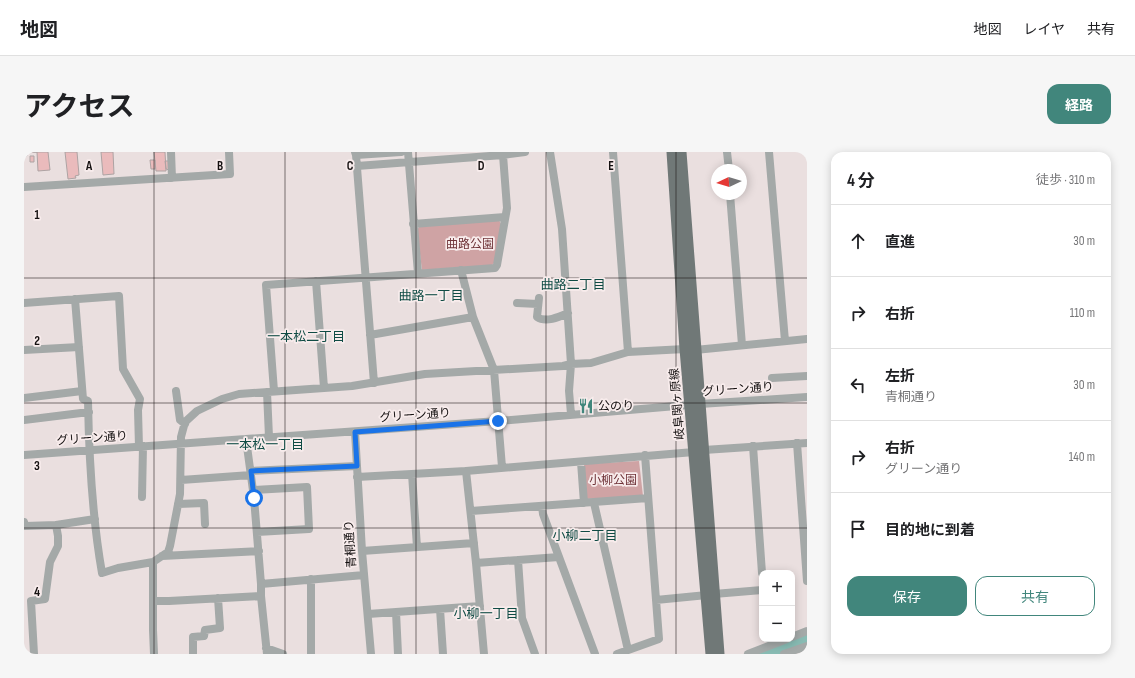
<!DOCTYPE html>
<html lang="ja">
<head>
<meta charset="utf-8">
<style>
  :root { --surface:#fff; --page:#f6f6f6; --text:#202124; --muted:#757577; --line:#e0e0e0; --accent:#41867c }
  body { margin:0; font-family:"Sofia Sans Condensed","Noto Sans JP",sans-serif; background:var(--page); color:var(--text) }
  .controls { position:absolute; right:12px; bottom:12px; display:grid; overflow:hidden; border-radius:8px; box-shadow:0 2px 10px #0003 }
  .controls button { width:36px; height:36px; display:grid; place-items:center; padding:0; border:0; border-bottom:1px solid var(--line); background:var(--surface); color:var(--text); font:20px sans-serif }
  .compass { position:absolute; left:687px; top:12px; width:36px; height:36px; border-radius:50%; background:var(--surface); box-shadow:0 2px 10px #0003; rotate:266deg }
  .stop { position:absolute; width:12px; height:12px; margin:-9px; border:3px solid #1a73e8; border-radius:50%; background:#fff }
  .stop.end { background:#1a73e8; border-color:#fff; box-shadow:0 1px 4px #0008 }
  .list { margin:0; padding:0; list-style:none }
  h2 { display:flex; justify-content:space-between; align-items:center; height:52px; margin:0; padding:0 16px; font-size:17px }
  h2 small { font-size:13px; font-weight:400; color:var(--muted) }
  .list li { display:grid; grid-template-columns:26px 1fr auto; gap:12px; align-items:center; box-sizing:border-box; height:72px; padding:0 16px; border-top:1px solid var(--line) }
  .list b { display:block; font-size:15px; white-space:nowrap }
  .list p { margin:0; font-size:13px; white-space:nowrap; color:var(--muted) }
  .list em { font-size:13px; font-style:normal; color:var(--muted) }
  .actions { display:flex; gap:8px; padding:12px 16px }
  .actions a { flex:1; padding:9px 0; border:1px solid var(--accent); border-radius:12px; text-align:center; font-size:14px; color:var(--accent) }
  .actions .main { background:var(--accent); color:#fff }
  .icon { flex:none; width:22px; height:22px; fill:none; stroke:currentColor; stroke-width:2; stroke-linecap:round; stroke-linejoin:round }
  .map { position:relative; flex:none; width:783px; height:502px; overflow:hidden; border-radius:12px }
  header { display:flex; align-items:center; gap:24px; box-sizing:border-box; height:56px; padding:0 20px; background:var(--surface); border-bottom:1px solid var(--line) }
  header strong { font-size:19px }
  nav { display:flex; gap:22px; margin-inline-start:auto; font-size:14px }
  .intro { display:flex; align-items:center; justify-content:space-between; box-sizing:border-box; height:96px; padding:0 24px }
  h1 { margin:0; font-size:28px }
  .button { padding:10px 18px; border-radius:12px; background:var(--accent); color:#fff; font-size:14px; font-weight:700 }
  main { display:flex; gap:24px; padding:0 24px }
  aside { flex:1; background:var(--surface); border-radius:12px; box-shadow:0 2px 10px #0003 }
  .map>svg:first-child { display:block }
  .green { fill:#cfa3a4 }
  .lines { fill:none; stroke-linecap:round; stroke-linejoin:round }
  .river { stroke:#88bbb3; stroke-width:12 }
  .building { fill:#eabbbc; stroke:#ada3a3 }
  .minor { stroke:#a4a9a8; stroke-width:8 }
  .major { stroke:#707877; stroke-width:11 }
  .route { stroke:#1a73e8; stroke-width:5 }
  .grid { fill:none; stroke:#151111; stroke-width:1; stroke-opacity:0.55 }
  .labels { text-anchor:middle; stroke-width:3.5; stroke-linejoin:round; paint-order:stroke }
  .park-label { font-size:12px; fill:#6e3237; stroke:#f8ecec }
  .street-label { font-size:12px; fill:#151111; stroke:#f8ecec }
  .poi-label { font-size:12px; fill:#151111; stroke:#f8ecec; text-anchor:start }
  .neighbourhood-label { font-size:13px; fill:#0f4b44; stroke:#f8ecec }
  .grid-label { font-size:13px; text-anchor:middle; font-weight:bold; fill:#151111; stroke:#f8ecec; stroke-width:3.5; stroke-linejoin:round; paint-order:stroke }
</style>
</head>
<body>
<header>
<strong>地図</strong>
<nav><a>地図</a><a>レイヤ</a><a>共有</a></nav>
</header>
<div class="intro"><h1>アクセス</h1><a class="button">経路</a></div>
<main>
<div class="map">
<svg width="783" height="502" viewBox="0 0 783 502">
  <rect width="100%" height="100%" fill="#eadfdf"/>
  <path class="green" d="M475 68 477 72 471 110 468 113 398 118 393 78 395 75Z
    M615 309 619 344 562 347 560 312Z"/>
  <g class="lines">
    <path class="river" d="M741 502 783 487"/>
  </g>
  <path class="building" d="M0 0H13L3 1V4H0Z
    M13 0H24L26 18 14 19Z
    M41 0H53L55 23 51 24 52 26 44 27Z
    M77 0H89L90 22 79 23Z
    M130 0H141L142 19H132Z
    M6 4H10V10H6Z
    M126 8H131V17H127Z
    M141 9H145V18L142 17Z"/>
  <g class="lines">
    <path class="minor" d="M147 0 148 26
      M331 0 332 3 350 231
      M384 0 394 121
      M526 0 538 77 547 212 545 239 547 262
      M589 0 604 200
      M703 0 705 18
      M745 0 761 189
      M332 3 377 0
      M333 14 479 3 501 0
      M0 35 206 22 205 0
      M706 42 718 193
      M389 72 481 65
      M437 118 449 165 470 218 478 315
      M292 129 300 236
      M515 146 513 165C522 171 535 165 544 161
      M51 147 59 247 64 249C65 307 68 364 78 421L94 416 129 410
      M0 151 95 144 99 217 116 247 114 258 115 295
      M493 151 514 152
      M346 183 449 165
      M0 198 55 195
      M671 198 783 187
      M748 226 783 224
      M152 239 156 268 161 272
      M250 239 242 133 471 116 473 113 483 56 479 3
      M243 240 245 285
      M0 246 58 239
      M0 268 65 260
      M331 280 338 399 347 502
      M222 287 230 346 237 432V444L243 502
      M773 291 783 429
      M729 294 738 421
      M680 298 783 291
      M0 303 474 269 676 252 783 245
      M557 310 560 351
      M227 319 333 314
      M442 319 452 411 460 502
      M388 322 393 395
      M333 325 442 319 670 300
      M157 328 227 323
      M229 338 283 335 285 377 233 380
      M118 345 119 294
      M570 351 604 498
      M154 352 180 351 181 372
      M518 354 519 362 571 502
      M447 359 624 346
      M0 370 1 374 32 373 71 367
      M338 399 450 391
      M138 404 235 399
      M494 408 498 466 511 502
      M452 411 535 405
      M237 432 340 423
      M690 442 738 438
      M632 448 683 443
      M129 449H145L237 444
      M416 457 419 502
      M372 460 374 502
      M344 462 456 454
      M768 485 783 479
      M242 496 259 502
      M10 502 7 449 21 447 26 410 34 394V384L32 373
      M130 502 129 478V410L144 400 146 394 156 342 157 285 161 270 173 259 198 247 215 242 328 234 401 222 539 214 547 212 567 211 604 200 661 197
      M169 502V485L180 484 181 478 196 476 194 446
      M287 502V427
      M593 502 635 487 621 303
      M724 502 763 487
      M760 502 783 494"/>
    <path class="major" d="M648 0 661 197 687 502
      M657 0 695 502"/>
  </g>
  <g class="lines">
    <path class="route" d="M230 346 227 319 333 314 331 280 474 269"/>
  </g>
  <path class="grid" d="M130 0V502M261 0V502M392 0V502M522 0V502M652 0V502M0 126H783M0 251H783M0 376H783"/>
  <defs>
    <g id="restaurant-bare" transform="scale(1.2)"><path d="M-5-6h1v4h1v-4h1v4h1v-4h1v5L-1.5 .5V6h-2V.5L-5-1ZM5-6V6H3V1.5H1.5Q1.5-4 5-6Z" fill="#41867c" stroke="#f8ecec" stroke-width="2.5" paint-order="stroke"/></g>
  </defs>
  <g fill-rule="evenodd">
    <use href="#restaurant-bare" x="562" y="254"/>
  </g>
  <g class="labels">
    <g class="park-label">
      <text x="446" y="96">曲路公園</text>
      <text x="589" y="332">小柳公園</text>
    </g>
    <g class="street-label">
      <text transform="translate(714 237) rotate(-4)" y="4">グリーン通り</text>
      <text transform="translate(653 252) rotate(-95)" y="4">岐阜関ヶ原線</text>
      <text transform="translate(391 263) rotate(-4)" y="4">グリーン通り</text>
      <text transform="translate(68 286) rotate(-4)" y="4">グリーン通り</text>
      <text transform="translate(326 392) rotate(-94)" y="4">青桐通り</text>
    </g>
    <g class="poi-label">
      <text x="574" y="258">公のり</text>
    </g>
    <g class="neighbourhood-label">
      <text x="549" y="137">曲路二丁目</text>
      <text x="407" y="148">曲路一丁目</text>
      <text x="282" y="189">一本松二丁目</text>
      <text x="241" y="297">一本松一丁目</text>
      <text x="561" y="388">小柳二丁目</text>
      <text x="462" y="466">小柳一丁目</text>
    </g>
  </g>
  <g class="grid-label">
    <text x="65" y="18">A</text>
    <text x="196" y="18">B</text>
    <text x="326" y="18">C</text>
    <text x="457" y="18">D</text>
    <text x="587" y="18">E</text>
    <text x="13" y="67">1</text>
    <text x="13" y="193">2</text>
    <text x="13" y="318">3</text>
    <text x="13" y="444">4</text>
  </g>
</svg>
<div class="controls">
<button>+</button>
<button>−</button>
</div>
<svg class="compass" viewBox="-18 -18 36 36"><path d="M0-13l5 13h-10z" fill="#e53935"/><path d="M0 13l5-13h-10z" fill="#757577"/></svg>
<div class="stop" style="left:230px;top:346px"></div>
<div class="stop end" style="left:474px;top:269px"></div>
</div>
<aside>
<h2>4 分<small>徒歩 · 310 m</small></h2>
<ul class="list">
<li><svg class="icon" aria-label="ahead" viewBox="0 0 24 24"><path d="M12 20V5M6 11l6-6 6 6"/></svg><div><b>直進</b></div><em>30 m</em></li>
<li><svg class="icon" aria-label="right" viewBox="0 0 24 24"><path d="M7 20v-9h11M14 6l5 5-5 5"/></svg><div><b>右折</b></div><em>110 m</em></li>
<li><svg class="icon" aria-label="left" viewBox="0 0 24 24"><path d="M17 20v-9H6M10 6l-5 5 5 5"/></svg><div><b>左折</b><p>青桐通り</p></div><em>30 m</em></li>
<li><svg class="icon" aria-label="right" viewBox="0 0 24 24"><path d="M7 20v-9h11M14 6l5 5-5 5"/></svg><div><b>右折</b><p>グリーン通り</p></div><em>140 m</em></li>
<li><svg class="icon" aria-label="arrive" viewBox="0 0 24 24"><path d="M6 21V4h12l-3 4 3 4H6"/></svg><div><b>目的地に到着</b></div></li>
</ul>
<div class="actions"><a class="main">保存</a><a>共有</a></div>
</aside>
</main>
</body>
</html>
